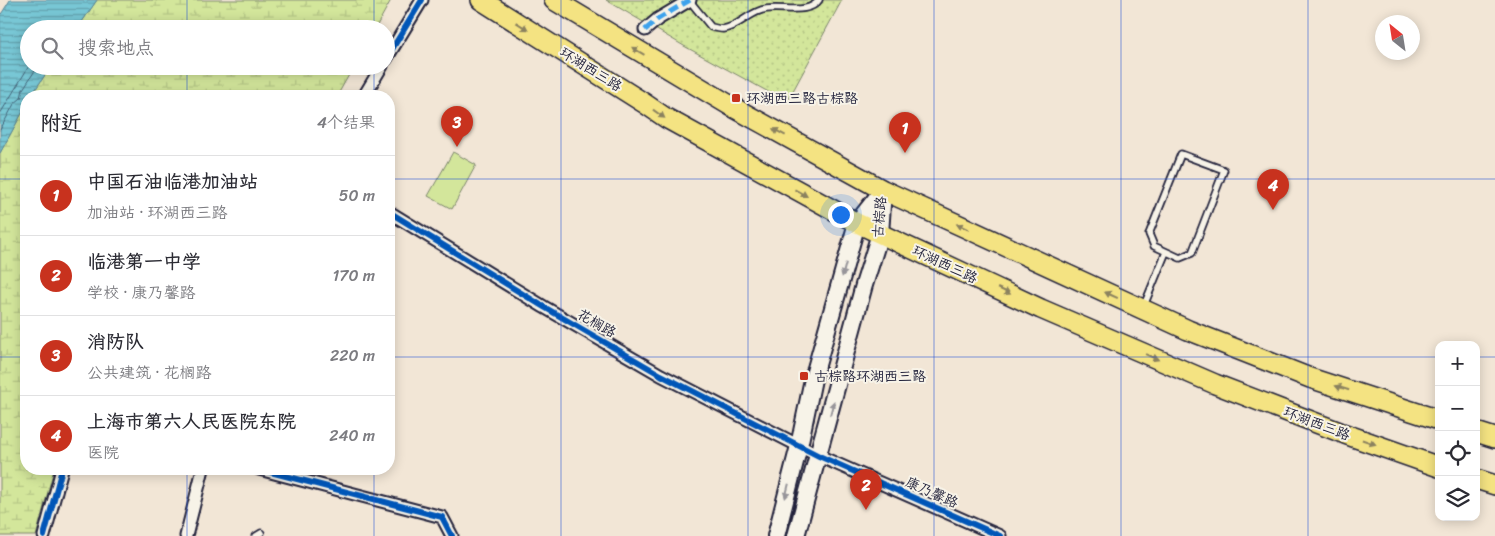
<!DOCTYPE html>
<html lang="zh">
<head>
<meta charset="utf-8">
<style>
  :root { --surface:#fff; --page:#f2f2f3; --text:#2b2b33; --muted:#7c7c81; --line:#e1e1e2; --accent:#c8321e }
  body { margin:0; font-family:Sriracha,"LXGW WenKai TC",sans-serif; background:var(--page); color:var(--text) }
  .controls { position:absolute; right:15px; bottom:15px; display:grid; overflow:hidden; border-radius:10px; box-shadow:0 2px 12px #0003 }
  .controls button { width:45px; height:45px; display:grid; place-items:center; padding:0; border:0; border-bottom:1px solid var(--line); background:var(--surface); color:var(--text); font:25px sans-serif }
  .compass { position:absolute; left:1375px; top:15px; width:45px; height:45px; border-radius:50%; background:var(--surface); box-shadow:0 2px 12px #0003; rotate:330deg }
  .you { position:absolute; left:840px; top:214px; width:18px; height:18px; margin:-12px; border:4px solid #fff; border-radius:50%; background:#1a73e8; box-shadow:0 0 0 8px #1a73e833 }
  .badge { display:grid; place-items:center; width:32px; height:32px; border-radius:50%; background:var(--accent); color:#fff; font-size:16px; font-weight:700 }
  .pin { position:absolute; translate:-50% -41px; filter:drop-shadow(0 1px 2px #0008) }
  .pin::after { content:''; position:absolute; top:26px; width:18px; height:15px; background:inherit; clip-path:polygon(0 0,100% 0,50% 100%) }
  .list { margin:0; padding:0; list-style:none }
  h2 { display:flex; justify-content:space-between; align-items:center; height:65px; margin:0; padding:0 20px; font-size:21px }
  h2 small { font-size:16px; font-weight:400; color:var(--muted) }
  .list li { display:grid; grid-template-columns:32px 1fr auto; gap:15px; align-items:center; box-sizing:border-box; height:80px; padding:0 20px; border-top:1px solid var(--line) }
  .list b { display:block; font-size:19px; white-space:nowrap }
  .list p { margin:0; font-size:16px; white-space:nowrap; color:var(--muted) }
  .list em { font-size:16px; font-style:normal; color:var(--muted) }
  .icon { flex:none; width:28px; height:28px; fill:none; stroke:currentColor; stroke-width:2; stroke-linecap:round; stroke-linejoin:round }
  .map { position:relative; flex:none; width:1495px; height:536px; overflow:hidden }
  .search { position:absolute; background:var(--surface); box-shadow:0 2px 12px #0003; left:20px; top:20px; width:375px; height:55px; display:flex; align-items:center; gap:12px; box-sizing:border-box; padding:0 18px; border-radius:28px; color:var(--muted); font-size:19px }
  .panel { position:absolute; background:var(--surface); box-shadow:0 2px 12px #0003; left:20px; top:90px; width:375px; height:385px; border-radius:20px }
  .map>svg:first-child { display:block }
  .grass { fill:url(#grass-dots); stroke:#7a846b }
  .wetland { fill:url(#wetland-marsh); stroke:#7a846b }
  .pitch { fill:#d3e69b; stroke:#7a846b }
  .water { fill:url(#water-rules); stroke:#568597 }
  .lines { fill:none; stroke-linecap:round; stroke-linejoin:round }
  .shore { stroke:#446479; stroke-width:1 }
  .lane-casing { stroke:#22223b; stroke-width:9 }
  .street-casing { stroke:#22223b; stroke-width:15 }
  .secondary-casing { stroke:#22223b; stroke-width:20 }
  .primary-casing { stroke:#22223b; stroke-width:22 }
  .lane { stroke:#f7f3e8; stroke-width:5.5 }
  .street { stroke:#f7f3e8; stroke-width:11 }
  .secondary { stroke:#f7f3e8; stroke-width:16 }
  .primary { stroke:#f4e382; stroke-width:19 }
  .quiet { stroke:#3ea2ec; stroke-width:5; stroke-dasharray:10 5; stroke-linecap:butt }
  .cycleway-casing { stroke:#f7f3e8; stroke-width:9 }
  .cycleway { stroke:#0057b8; stroke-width:6 }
  .oneway { fill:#8b825e }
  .oneway2 { fill:#97959a }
  .grid { fill:none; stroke:#1d4ed8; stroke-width:1; stroke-opacity:0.55 }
  .poi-dot { fill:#c8321e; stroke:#f7f3e8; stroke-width:2 }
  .labels { text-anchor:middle; stroke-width:4; stroke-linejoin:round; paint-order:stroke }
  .street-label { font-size:14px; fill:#22223b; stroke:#f7f3e8 }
  .poi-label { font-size:14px; fill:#22223b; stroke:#f7f3e8; text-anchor:start }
</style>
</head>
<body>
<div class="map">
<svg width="1495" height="536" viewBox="0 0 1495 536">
  <defs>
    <pattern id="grass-dots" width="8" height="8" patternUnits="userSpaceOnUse" patternTransform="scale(1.25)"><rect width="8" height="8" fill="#d3e69b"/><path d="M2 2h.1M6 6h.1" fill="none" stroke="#b5c586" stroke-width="1.8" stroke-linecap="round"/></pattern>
    <pattern id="wetland-marsh" width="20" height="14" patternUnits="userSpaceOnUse" patternTransform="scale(1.25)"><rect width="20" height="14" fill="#d3e69b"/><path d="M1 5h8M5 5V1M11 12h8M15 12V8" fill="none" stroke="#b5c586"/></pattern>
    <pattern id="water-rules" width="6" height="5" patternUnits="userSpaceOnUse" patternTransform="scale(1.25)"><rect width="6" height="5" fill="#78c7d5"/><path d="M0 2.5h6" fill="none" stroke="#62a1ae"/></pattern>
  </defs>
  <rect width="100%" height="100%" fill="#f2e6d6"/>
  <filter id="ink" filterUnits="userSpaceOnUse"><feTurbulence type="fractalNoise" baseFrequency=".02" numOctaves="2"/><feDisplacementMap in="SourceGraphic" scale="10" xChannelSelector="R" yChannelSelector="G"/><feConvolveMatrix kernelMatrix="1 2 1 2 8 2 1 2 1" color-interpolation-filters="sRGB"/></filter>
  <g filter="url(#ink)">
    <path class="grass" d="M606 0H842L787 102 684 46Z"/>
    <path class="wetland" d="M97 0H391L375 29H77Z
      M51 66H354L337 96H31Z
      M26 106V469H54L36 536H0V153Z"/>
    <path class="pitch" d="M453 152 476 165 452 209 428 196Z"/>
    <path class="water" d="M10 0H97L77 29H29V66H51L31 96H26V106L0 153V16Z"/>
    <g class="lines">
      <path class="shore" d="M0 114 29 66
        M0 130 14 104 21 98 23 89 38 66"/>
      <g class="lane-casing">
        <path id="lane" d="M689 0 711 27C715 28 720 29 723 29 739 27 750 11 766 9 782 6 809 15 819 0
          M1181 154 1224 170 1192 253 1180 258 1154 246 1149 234Z
          M1143 308 1166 252
          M256 536 261 533"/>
      </g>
      <g class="street-casing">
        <path id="street" d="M645 30 658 19 690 0
          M386 59 422 0
          M364 96 382 66
          M389 212 544 307 661 375 819 456 1000 536
          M259 469 442 517 452 536
          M44 536 62 469
          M186 536 203 469"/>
      </g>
      <g class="secondary-casing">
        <path id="secondary" d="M776 536 799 446 813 379 857 223 883 190
          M796 536 864 285 880 234 883 190"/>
      </g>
      <g class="primary-casing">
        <path id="primary" d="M481 0 644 103 666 118 857 223 1041 309 1215 384 1345 434 1439 467
          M554 0 731 106 883 190 1188 330 1310 378 1439 420
          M1476 432 1495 438
          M1476 479 1495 485"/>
      </g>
      <use href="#lane" class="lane"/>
      <use href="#street" class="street"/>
      <use href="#secondary" class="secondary"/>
      <use href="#primary" class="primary"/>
      <path class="quiet" d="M645 30 658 19 690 0"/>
      <g class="cycleway-casing">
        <path id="cycleway" d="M386 59 422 0
          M389 212 544 307 661 375 819 456 1000 536
          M259 469 442 517 452 536
          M44 536 62 469"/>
      </g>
      <use href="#cycleway" class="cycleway"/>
    </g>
    <defs><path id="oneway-solid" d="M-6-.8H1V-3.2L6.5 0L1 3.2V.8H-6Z" transform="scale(1.25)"/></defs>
    <g class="oneway">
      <use href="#oneway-solid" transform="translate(522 26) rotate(32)"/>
      <use href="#oneway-solid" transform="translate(638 51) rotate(-149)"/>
      <use href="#oneway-solid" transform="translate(659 114) rotate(36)"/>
      <use href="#oneway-solid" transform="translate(779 132) rotate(-152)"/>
      <use href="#oneway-solid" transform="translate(801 193) rotate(29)"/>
      <use href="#oneway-solid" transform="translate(963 227) rotate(-155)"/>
      <use href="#oneway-solid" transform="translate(1004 291) rotate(25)"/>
      <use href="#oneway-solid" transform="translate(1111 295) rotate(-155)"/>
      <use href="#oneway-solid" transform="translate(1152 357) rotate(23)"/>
      <use href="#oneway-solid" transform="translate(1342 388) rotate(-162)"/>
      <use href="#oneway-solid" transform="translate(1369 442) rotate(19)"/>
    </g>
    <g class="oneway2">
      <use href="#oneway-solid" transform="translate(844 270) rotate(105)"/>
      <use href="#oneway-solid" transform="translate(832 408) rotate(-75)"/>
      <use href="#oneway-solid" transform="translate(787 491) rotate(104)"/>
    </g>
  </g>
  <path class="grid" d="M187 0V29M374 0V29M561 0V536M748 0V536M934 0V536M1121 0V536M1308 0V536M187 66V96M374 66V96M0 179H26M389 179H1495M0 357H26M389 357H1439M1476 357H1495M187 469V536M374 469V536"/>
  <g class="poi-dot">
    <rect x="731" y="93" width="10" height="10" rx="2.5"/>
    <rect x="799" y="371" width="10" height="10" rx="2.5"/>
  </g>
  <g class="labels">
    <g class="street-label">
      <text transform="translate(591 69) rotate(32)" y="5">环湖西三路</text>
      <text transform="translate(879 217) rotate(-85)" y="5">古棕路</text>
      <text transform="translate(945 264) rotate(25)" y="5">环湖西三路</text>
      <text transform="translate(597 323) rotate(30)" y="5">花榈路</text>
      <text transform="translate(1317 423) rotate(21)" y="5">环湖西三路</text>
      <text transform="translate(932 492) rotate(24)" y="5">康乃馨路</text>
    </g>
    <g class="poi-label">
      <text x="746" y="103">环湖西三路古棕路</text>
      <text x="814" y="381">古棕路环湖西三路</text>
    </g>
  </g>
</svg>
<div class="controls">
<button>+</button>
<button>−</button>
<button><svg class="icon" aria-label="locate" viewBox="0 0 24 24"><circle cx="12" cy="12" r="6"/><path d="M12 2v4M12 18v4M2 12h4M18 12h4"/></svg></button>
<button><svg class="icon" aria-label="layers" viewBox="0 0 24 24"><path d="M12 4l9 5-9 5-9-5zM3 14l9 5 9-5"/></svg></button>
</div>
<svg class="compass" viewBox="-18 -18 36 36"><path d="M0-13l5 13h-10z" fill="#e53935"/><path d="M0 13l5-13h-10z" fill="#7c7c81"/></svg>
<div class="you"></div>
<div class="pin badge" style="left:905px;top:153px">1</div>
<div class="pin badge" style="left:866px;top:510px">2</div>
<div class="pin badge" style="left:457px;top:147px">3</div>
<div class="pin badge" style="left:1273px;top:210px">4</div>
<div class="search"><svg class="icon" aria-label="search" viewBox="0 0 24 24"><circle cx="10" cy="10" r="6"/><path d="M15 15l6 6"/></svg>搜索地点</div>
<section class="panel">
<h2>附近<small>4个结果</small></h2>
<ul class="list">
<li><span class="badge">1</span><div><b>中国石油临港加油站</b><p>加油站 · 环湖西三路</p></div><em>50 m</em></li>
<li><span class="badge">2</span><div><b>临港第一中学</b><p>学校 · 康乃馨路</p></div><em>170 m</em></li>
<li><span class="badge">3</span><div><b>消防队</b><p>公共建筑 · 花榈路</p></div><em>220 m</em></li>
<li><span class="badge">4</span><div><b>上海市第六人民医院东院</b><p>医院</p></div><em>240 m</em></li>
</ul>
</section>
</div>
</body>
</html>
